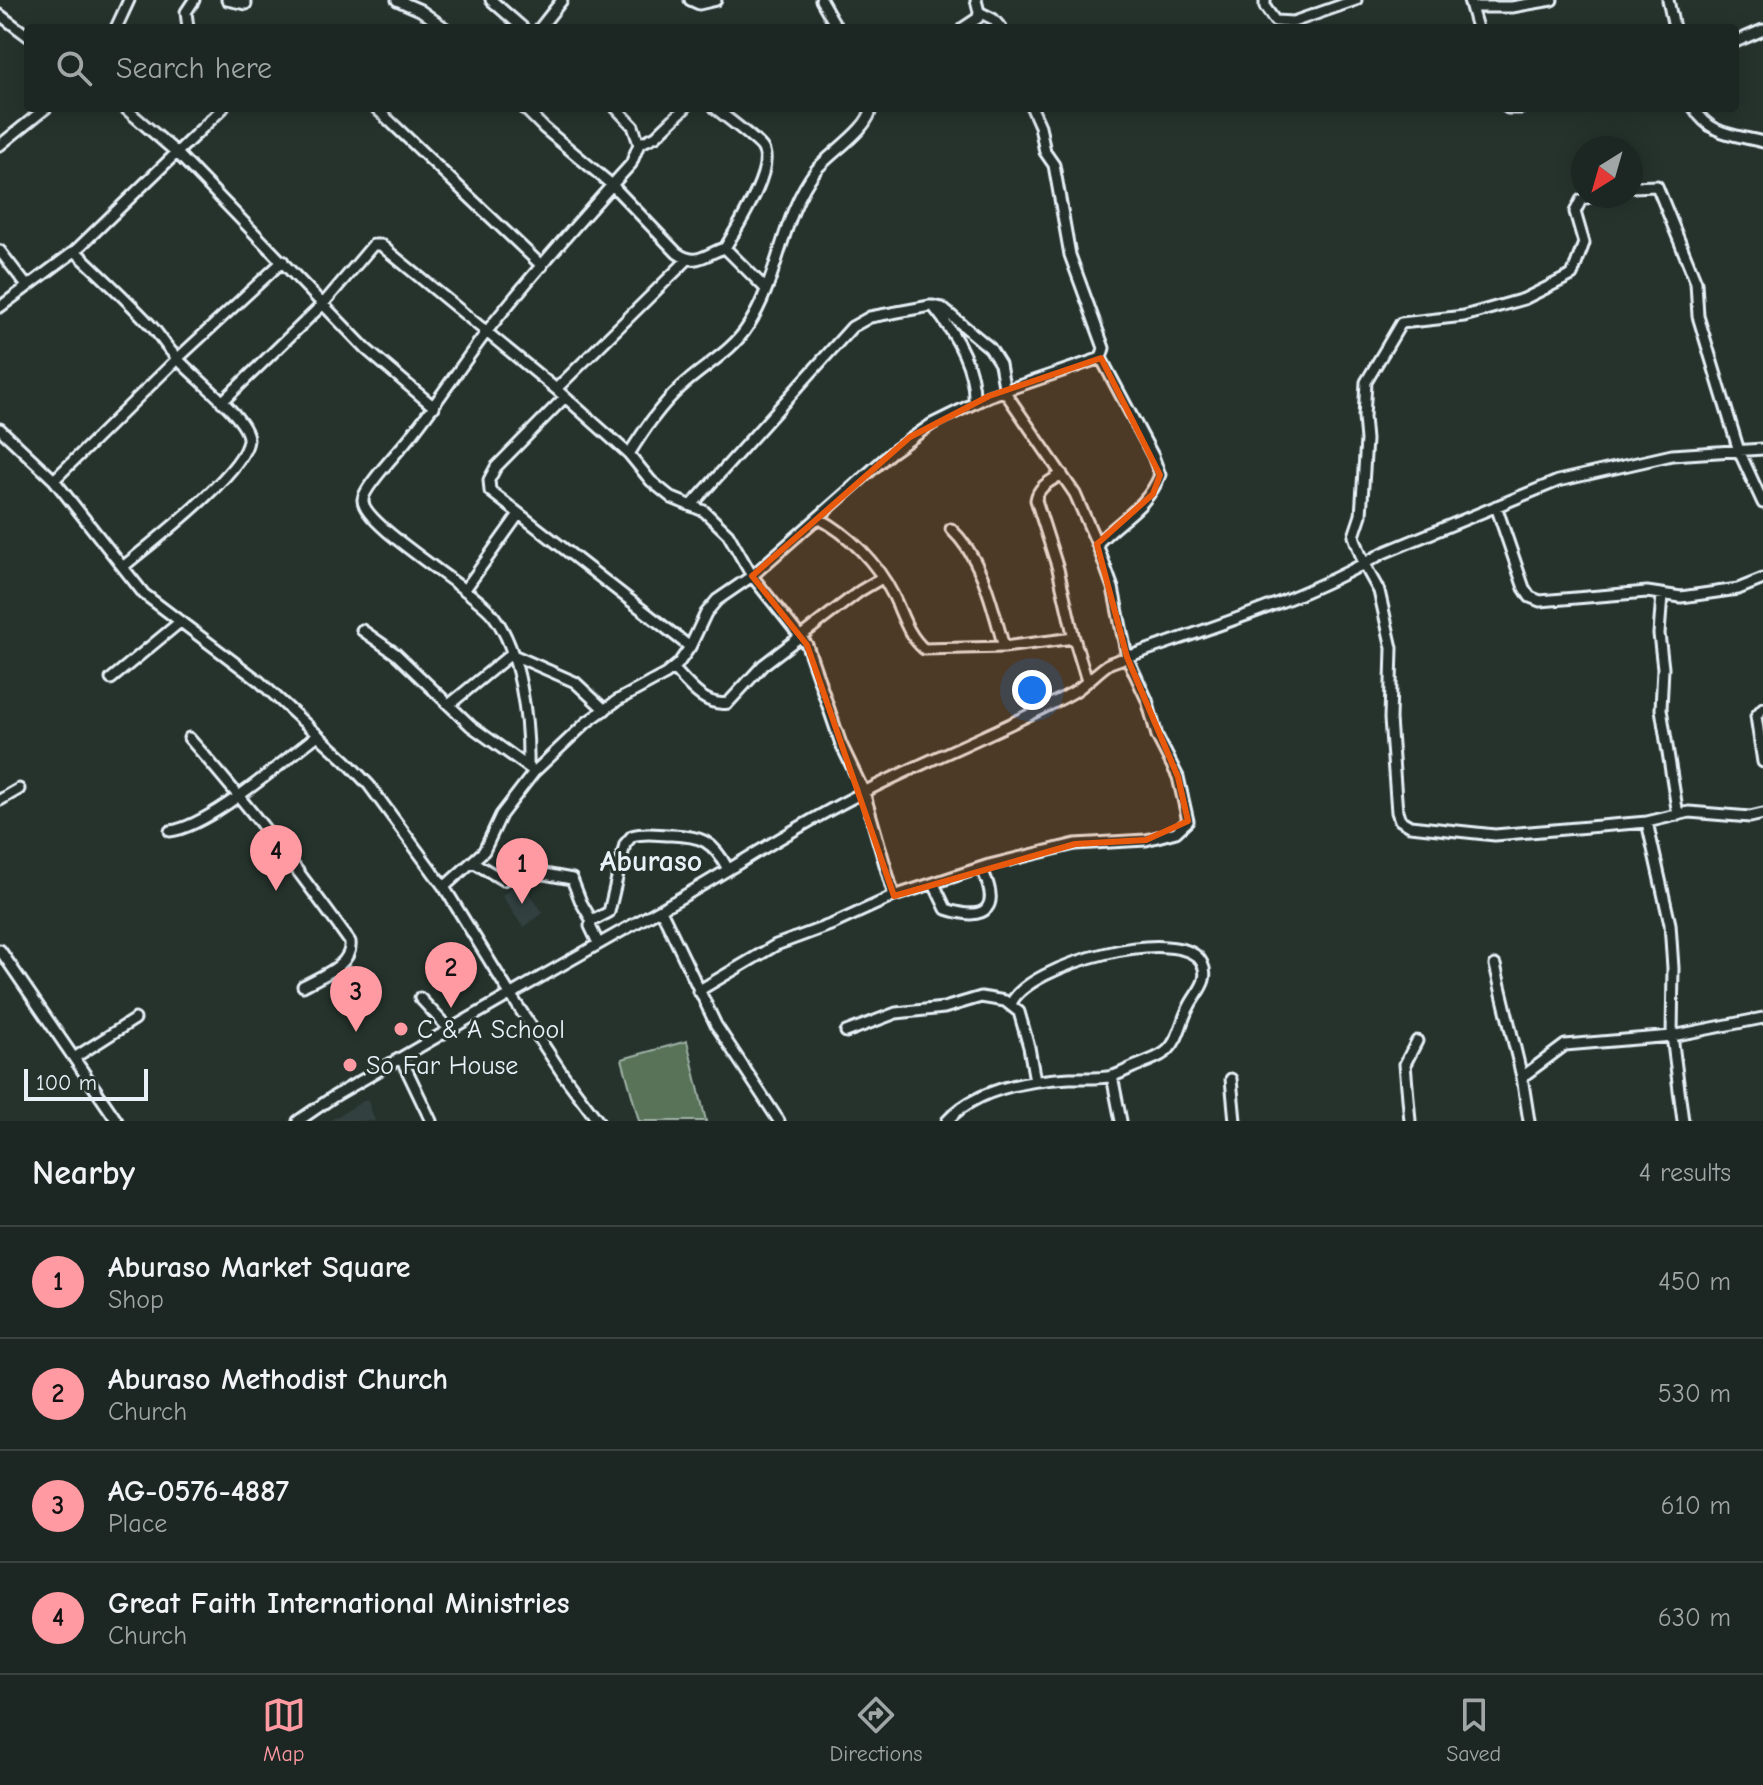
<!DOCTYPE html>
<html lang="en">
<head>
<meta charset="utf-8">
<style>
  :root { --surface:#1c2622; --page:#29322f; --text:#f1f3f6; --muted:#a0a5a5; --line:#3a4340; --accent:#ff9aa2 }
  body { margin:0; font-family:"Comic Neue",sans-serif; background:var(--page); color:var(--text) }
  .compass { position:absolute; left:1571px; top:136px; width:72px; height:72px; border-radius:50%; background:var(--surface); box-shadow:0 4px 20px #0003; rotate:217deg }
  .scale { position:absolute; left:24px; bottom:20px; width:124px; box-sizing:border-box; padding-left:8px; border:4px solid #e8f1f8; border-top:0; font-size:22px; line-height:28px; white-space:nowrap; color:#e8f1f8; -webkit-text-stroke:6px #26332d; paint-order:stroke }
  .you { position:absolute; left:1032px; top:690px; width:28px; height:28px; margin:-20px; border:6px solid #fff; border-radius:50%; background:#1a73e8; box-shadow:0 0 0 12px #1a73e833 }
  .badge { display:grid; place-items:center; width:52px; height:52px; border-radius:50%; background:var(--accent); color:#111; font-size:26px; font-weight:700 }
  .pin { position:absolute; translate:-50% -66px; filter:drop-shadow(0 2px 4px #0008) }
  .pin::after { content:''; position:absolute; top:42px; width:28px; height:24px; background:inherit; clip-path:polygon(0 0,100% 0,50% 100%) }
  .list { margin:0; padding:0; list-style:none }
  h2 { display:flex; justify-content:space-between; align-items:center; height:104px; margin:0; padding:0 32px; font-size:34px }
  h2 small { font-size:26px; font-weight:400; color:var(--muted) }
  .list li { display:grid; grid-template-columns:52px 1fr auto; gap:24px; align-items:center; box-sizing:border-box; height:112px; padding:0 32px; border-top:2px solid var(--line) }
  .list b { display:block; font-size:30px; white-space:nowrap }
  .list p { margin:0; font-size:26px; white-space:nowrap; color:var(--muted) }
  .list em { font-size:26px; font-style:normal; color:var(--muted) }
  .icon { flex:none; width:44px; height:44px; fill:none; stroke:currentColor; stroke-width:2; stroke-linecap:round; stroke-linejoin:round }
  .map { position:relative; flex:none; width:1763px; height:1121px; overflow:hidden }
  .search { position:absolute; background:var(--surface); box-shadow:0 4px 20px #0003; left:24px; right:24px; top:24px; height:88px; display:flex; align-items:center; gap:20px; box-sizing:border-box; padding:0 28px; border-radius:8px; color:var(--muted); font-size:30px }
  .sheet { height:552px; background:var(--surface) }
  nav { display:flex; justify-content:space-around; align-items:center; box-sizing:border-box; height:112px; border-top:2px solid var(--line); background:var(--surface); font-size:22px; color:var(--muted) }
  nav a { display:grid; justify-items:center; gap:4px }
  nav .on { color:var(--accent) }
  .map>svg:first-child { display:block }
  .built { fill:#334040 }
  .garden { fill:#597358; stroke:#a0b2a8; stroke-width:2 }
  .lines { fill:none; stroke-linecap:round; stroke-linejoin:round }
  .minor-casing { stroke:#e8f1f8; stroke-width:15 }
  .minor { stroke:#26332d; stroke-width:9 }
  .marked { fill:#e8590c; fill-opacity:0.2; stroke:#e8590c; stroke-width:6; stroke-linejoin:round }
  .poi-dot { fill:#ff9aa2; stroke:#26332d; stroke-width:3 }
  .labels { text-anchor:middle; stroke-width:6; stroke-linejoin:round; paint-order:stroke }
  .poi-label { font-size:26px; fill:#e8f1f8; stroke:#26332d; text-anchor:start }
  .quarter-label { font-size:30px; font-weight:bold; fill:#e8f1f8; stroke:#26332d }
</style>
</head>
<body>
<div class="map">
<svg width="1763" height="1121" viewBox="0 0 1763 1121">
  <rect width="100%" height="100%" fill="#26332d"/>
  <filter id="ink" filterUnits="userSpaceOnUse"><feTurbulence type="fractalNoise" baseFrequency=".0125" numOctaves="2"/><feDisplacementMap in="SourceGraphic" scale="16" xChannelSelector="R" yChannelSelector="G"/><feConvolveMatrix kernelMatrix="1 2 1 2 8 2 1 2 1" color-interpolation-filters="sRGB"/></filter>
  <g filter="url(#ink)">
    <path class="built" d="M520 880 543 913 523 927 502 896Z
      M367 1099 375 1121H331V1120Z"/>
    <path class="garden" d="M687 1041 706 1121H639L622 1059Z"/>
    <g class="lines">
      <g class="minor-casing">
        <path id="minor" d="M227 0 246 4
          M397 0 420 10 445 28
          M491 0 523 28
          M690 0 699 4 716 0
          M821 0 837 28
          M1265 0V7L1275 21 1293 22 1356 0
          M1469 0 1477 28
          M1668 0 1674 28
          M1471 7H1512L1552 0
          M979 12 993 19 1001 28
          M0 15 28 36
          M116 28 129 0
          M188 28 186 12 194 0
          M540 28 562 0
          M963 28 978 18 979 12 976 0
          M1735 42 1763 30
          M125 108 176 152 366 349 434 407
          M376 108 542 266
          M524 108 544 128 612 185 677 253C697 267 704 254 725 248L766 289
          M715 108C724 116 760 142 763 149 775 170 736 229 725 248
          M1508 108H1521
          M1694 108C1711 136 1733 134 1763 142
          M639 144 656 136 685 108
          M0 145 46 108
          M1631 187 1657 186 1696 282 1698 316 1739 451 1763 503
          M1592 196 1581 200 1575 212 1584 243 1572 275 1524 299 1464 316 1401 323 1366 382 1364 417 1366 440 1361 515 1354 536 1364 564 1379 591 1392 648 1390 719 1397 812 1400 820 1410 826 1495 835 1647 822
          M0 251 27 286
          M75 251C102 277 130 302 154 329 162 339 168 349 177 358 191 375 250 419 248 440 245 472 150 544 124 566
          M933 306C954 332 976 368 974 403
          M0 307 75 251 223 108
          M556 389 687 260
          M564 398 496 467 489 480 490 491 690 647
          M222 402 323 304 373 245H381L389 252 556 389 629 454 651 481 672 498 704 511 728 534 752 576 807 645 841 744 864 792 894 896
          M0 429 54 480 144 594 259 681 346 761 369 785 444 887 510 994 562 1073 598 1121
          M629 454C644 430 660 406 681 387 703 366 732 352 748 326 779 279 781 216 816 170 830 153 870 128 871 108
          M1062 474C1051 481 1038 486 1036 500L1058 569 1074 638
          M54 480 177 359 283 261
          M691 506 852 327 870 317 930 306 942 308 990 348 1000 364 1005 392 1075 494 1097 544 1113 588 1127 657 1147 700 1157 736 1178 777 1188 821 1176 832 1146 840 1075 844 989 865 894 896 833 924 776 945 698 991
          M1496 506 1524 588 1530 597 1540 601 1647 592 1681 597 1738 589 1763 579
          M818 518C849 534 877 563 893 595 903 615 907 634 924 649L1004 647 1074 638 1087 681
          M951 529C983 559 992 606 1004 647
          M1097 544C1121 518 1146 509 1160 475L1153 456 1101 358
          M466 588 519 514
          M1662 595 1659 634 1663 668 1661 709 1678 815
          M362 630 396 654 471 726 531 769
          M511 654 575 682 605 710
          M673 668C688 684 704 707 728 703L763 665 860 591 882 578
          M111 679 180 622
          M450 704 511 654
          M1763 708 1756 716 1763 762
          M189 738C247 803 299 871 350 942 353 966 320 976 303 986
          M528 767C529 722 521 651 493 615 473 589 362 525 363 500 363 487 403 447 413 433 439 400 462 364 488 330 533 273 582 218 631 164L639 144 633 126 616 108
          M0 800 19 789
          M170 831C209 827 284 760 318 735
          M473 862 503 880 522 870 572 879 581 902 592 921
          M934 884 946 909C988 923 1001 906 981 868
          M444 887 484 851 501 815 534 772 587 722 618 700 666 674 678 664 690 647 706 613 717 600 752 576 892 452 932 424 989 396 1101 358 1104 348 1070 255 1054 165 1045 152 1040 126 1032 108
          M661 910 716 1025 779 1121
          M598 943 590 926 592 921 609 912 625 844 632 836C645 832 658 835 671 835 702 836 713 841 728 869
          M0 950 117 1121
          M1495 965 1522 1077 1529 1121
          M420 998 449 1029
          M846 1032 896 1013 944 1008 981 997 1005 1001 1019 1012 1029 1047 1035 1081
          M74 1058 135 1019
          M401 1058 431 1121
          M1112 1076 1121 1121
          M1522 1077 1565 1045 1672 1036 1763 1018
          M1231 1079 1235 1121
          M298 1121 333 1097C442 1034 550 971 659 910 728 872 793 827 864 792 932 757 1005 730 1072 693 1086 685 1096 672 1110 663 1202 630 1299 602 1383 553L1558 481 1672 455 1763 449
          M947 1121C976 1089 1029 1080 1070 1078 1084 1078 1100 1079 1113 1076 1122 1073 1132 1067 1141 1064 1150 1060 1161 1057 1168 1050 1180 1038 1181 1021 1189 1007 1196 992 1211 981 1202 963 1183 923 1027 964 1011 1004
          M1410 1121 1405 1064 1417 1041
          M1683 1121 1672 1036 1673 968 1670 924 1647 822 1689 812 1750 817 1763 814"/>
      </g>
      <use href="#minor" class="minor"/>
    </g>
  </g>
  <path class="marked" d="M1101 358 1160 475 1153 494 1097 544 1127 657 1178 777 1188 821 1146 840 1075 844 894 896 807 645 752 576 910 437 989 396Z"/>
  <g class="poi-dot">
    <circle cx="401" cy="1029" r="8"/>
    <circle cx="350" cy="1065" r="8"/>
  </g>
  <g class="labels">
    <g class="poi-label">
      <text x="417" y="1038">C &amp; A School</text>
      <text x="366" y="1074">So Far House</text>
    </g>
    <g class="quarter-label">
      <text x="651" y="871">Aburaso</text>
    </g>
  </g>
</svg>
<svg class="compass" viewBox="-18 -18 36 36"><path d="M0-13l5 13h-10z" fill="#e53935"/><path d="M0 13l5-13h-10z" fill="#a0a5a5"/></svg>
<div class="scale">100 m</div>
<div class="you"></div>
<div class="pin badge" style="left:522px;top:904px">1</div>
<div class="pin badge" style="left:451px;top:1008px">2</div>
<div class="pin badge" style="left:356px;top:1032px">3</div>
<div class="pin badge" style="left:276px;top:891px">4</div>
<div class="search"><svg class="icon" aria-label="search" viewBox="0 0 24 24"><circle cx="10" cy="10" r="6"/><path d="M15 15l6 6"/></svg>Search here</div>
</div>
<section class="sheet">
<h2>Nearby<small>4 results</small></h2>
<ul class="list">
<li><span class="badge">1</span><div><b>Aburaso Market Square</b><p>Shop</p></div><em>450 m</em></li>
<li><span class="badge">2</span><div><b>Aburaso Methodist Church</b><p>Church</p></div><em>530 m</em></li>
<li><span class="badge">3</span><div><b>AG-0576-4887</b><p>Place</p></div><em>610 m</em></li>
<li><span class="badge">4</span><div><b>Great Faith International Ministries</b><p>Church</p></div><em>630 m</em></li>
</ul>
</section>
<nav>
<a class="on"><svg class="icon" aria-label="map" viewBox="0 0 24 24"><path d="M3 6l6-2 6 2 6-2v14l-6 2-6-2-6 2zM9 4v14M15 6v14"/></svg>Map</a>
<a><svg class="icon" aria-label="directions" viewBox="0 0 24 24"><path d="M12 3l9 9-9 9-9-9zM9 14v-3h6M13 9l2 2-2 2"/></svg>Directions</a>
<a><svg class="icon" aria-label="saved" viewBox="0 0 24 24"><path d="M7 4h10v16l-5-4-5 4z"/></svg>Saved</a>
</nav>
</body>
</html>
